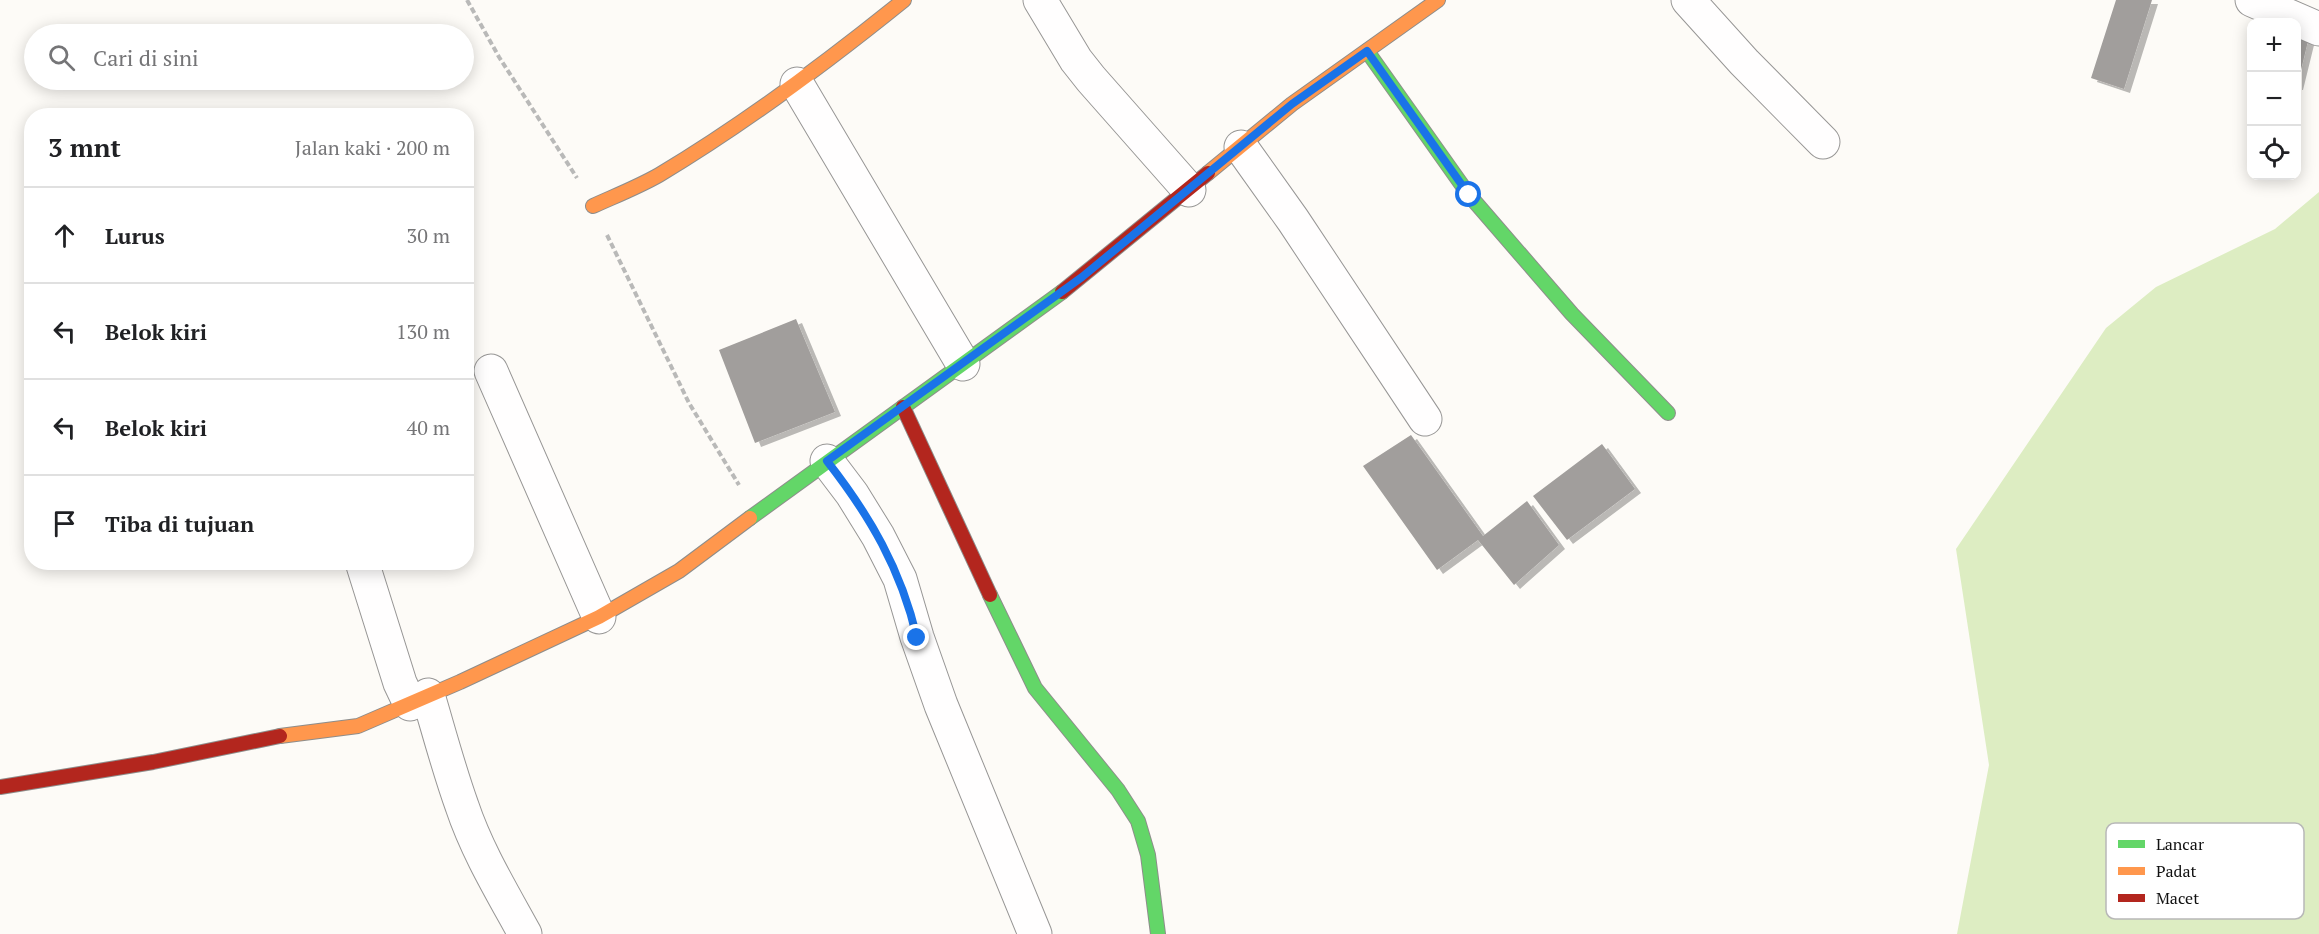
<!DOCTYPE html>
<html lang="id">
<head>
<meta charset="utf-8">
<style>
  :root { --surface:#fff; --page:#f6f6f6; --text:#202124; --muted:#757577; --line:#e0e0e0 }
  body { margin:0; font-family:"PT Serif",serif; background:var(--page); color:var(--text) }
  .controls { position:absolute; right:18px; top:18px; display:grid; overflow:hidden; border-radius:12px; box-shadow:0 3px 15px #0003 }
  .controls button { width:54px; height:54px; display:grid; place-items:center; padding:0; border:0; border-bottom:2px solid var(--line); background:var(--surface); color:var(--text); font:30px sans-serif }
  .stop { position:absolute; width:18px; height:18px; margin:-14px; border:4px solid #1a73e8; border-radius:50%; background:#fff }
  .stop.end { background:#1a73e8; border-color:#fff; box-shadow:0 2px 6px #0008 }
  .list { margin:0; padding:0; list-style:none }
  h2 { display:flex; justify-content:space-between; align-items:center; height:78px; margin:0; padding:0 24px; font-size:26px }
  h2 small { font-size:20px; font-weight:400; color:var(--muted) }
  .list li { display:grid; grid-template-columns:39px 1fr auto; gap:18px; align-items:center; box-sizing:border-box; height:96px; padding:0 24px; border-top:2px solid var(--line) }
  .list b { display:block; font-size:22px; white-space:nowrap }
  .list em { font-size:20px; font-style:normal; color:var(--muted) }
  .icon { flex:none; width:33px; height:33px; fill:none; stroke:currentColor; stroke-width:2; stroke-linecap:round; stroke-linejoin:round }
  .map { position:relative; flex:none; width:2319px; height:934px; overflow:hidden }
  .search { position:absolute; background:var(--surface); box-shadow:0 3px 15px #0003; left:24px; top:24px; width:450px; height:66px; display:flex; align-items:center; gap:15px; box-sizing:border-box; padding:0 21px; border-radius:33px; color:var(--muted); font-size:22px }
  .panel { position:absolute; background:var(--surface); box-shadow:0 3px 15px #0003; left:24px; top:108px; width:450px; height:462px; border-radius:24px }
  .map>svg:first-child { display:block }
  .forest { fill:#ddedc2 }
  .building { fill:#a19e9c; filter:url(#shadow) }
  .lines { fill:none; stroke-linecap:round; stroke-linejoin:round }
  .street-casing { stroke:#979695; stroke-width:35 }
  .fast-casing { stroke:#8e8d8b; stroke-width:16 }
  .slow-casing { stroke:#8e8d8b; stroke-width:16 }
  .jam-casing { stroke:#8e8d8b; stroke-width:16 }
  .path { stroke:#b9b9b8; stroke-width:4; stroke-dasharray:6 3; stroke-linecap:butt }
  .street { stroke:#fffefe; stroke-width:33 }
  .fast { stroke:#63d668; stroke-width:14 }
  .slow { stroke:#ff974d; stroke-width:14 }
  .jam { stroke:#b3261e; stroke-width:14 }
  .route { stroke:#1a73e8; stroke-width:8 }
  .key { fill:#fff; stroke:#b8b8b8; stroke-width:1.5 }
  .key-label { font-size:16px; fill:#111 }
</style>
</head>
<body>
<div class="map">
<svg width="2319" height="934" viewBox="0 0 2319 934">
  <defs>
    <filter id="shadow"><feDropShadow dx="6" dy="4" stdDeviation="0" flood-color="#0004"/></filter>
  </defs>
  <rect width="100%" height="100%" fill="#fdfbf7"/>
  <path class="forest" d="M2319 192V934H1957L1989 765 1956 549 2106 328 2156 287 2275 229Z"/>
  <path class="building" d="M2116 0H2152L2124 89 2091 78Z
    M2296 29 2310 33 2297 86H2296Z
    M796 319 835 412 755 443 719 350Z
    M1411 435 1483 536 1527 501 1559 545 1514 585 1478 540 1437 570 1363 466Z
    M1602 444 1635 489 1567 540 1533 496Z"/>
  <g class="lines">
    <g class="street-casing">
      <path id="street" d="M1040 0 1076 60 1091 79 1189 190
        M1688 0 1744 62 1823 142
        M2252 0 2319 29
        M797 84 963 364
        M1241 147 1293 220 1425 419
        M491 371 599 617
        M827 461 852 494 878 536 900 579 917 637 941 705 1035 934
        M362 562 400 683 410 704
        M428 695C439 732 449 770 462 806 477 851 502 892 525 934"/>
    </g>
    <g class="fast-casing">
      <path id="fast" d="M1367 51 1469 195 1572 314 1668 413
        M750 518 1062 292
        M990 595 1035 688 1118 790 1138 821 1148 855 1158 934"/>
    </g>
    <g class="slow-casing">
      <path id="slow" d="M1208 173 1292 104 1438 0
        M593 206C615 196 638 187 659 175 746 123 826 63 904 0
        M280 736 358 726 460 682 599 617 679 571 750 518"/>
    </g>
    <g class="jam-casing">
      <path id="jam" d="M1062 292 1208 173
        M903 407 990 595
        M0 787 153 762 280 736"/>
    </g>
    <path class="path" d="M467 0 499 57 577 178
      M607 235 689 403 739 485"/>
    <use href="#street" class="street"/>
    <use href="#fast" class="fast"/>
    <use href="#slow" class="slow"/>
    <use href="#jam" class="jam"/>
  </g>
  <g class="lines">
    <path class="route" d="M917 638C901 569 870 516 827 461L1082 277 1292 104 1367 51 1469 195"/>
  </g>
  <rect x="2106" y="823" width="198" height="96" rx="9" class="key"/>
  <rect x="2118" y="840" width="27" height="8" fill="#63d668"/>
  <rect x="2118" y="867" width="27" height="8" fill="#ff974d"/>
  <rect x="2118" y="894" width="27" height="8" fill="#b3261e"/>
  <g class="key-label">
    <text x="2156" y="850">Lancar</text>
    <text x="2156" y="877">Padat</text>
    <text x="2156" y="904">Macet</text>
  </g>
</svg>
<div class="controls">
<button>+</button>
<button>−</button>
<button><svg class="icon" aria-label="locate" viewBox="0 0 24 24"><circle cx="12" cy="12" r="6"/><path d="M12 2v4M12 18v4M2 12h4M18 12h4"/></svg></button>
</div>
<div class="stop" style="left:1469px;top:195px"></div>
<div class="stop end" style="left:917px;top:638px"></div>
<div class="search"><svg class="icon" aria-label="search" viewBox="0 0 24 24"><circle cx="10" cy="10" r="6"/><path d="M15 15l6 6"/></svg>Cari di sini</div>
<section class="panel">
<h2>3 mnt<small>Jalan kaki · 200 m</small></h2>
<ul class="list">
<li><svg class="icon" aria-label="ahead" viewBox="0 0 24 24"><path d="M12 20V5M6 11l6-6 6 6"/></svg><div><b>Lurus</b></div><em>30 m</em></li>
<li><svg class="icon" aria-label="left" viewBox="0 0 24 24"><path d="M17 20v-9H6M10 6l-5 5 5 5"/></svg><div><b>Belok kiri</b></div><em>130 m</em></li>
<li><svg class="icon" aria-label="left" viewBox="0 0 24 24"><path d="M17 20v-9H6M10 6l-5 5 5 5"/></svg><div><b>Belok kiri</b></div><em>40 m</em></li>
<li><svg class="icon" aria-label="arrive" viewBox="0 0 24 24"><path d="M6 21V4h12l-3 4 3 4H6"/></svg><div><b>Tiba di tujuan</b></div></li>
</ul>
</section>
</div>
</body>
</html>
